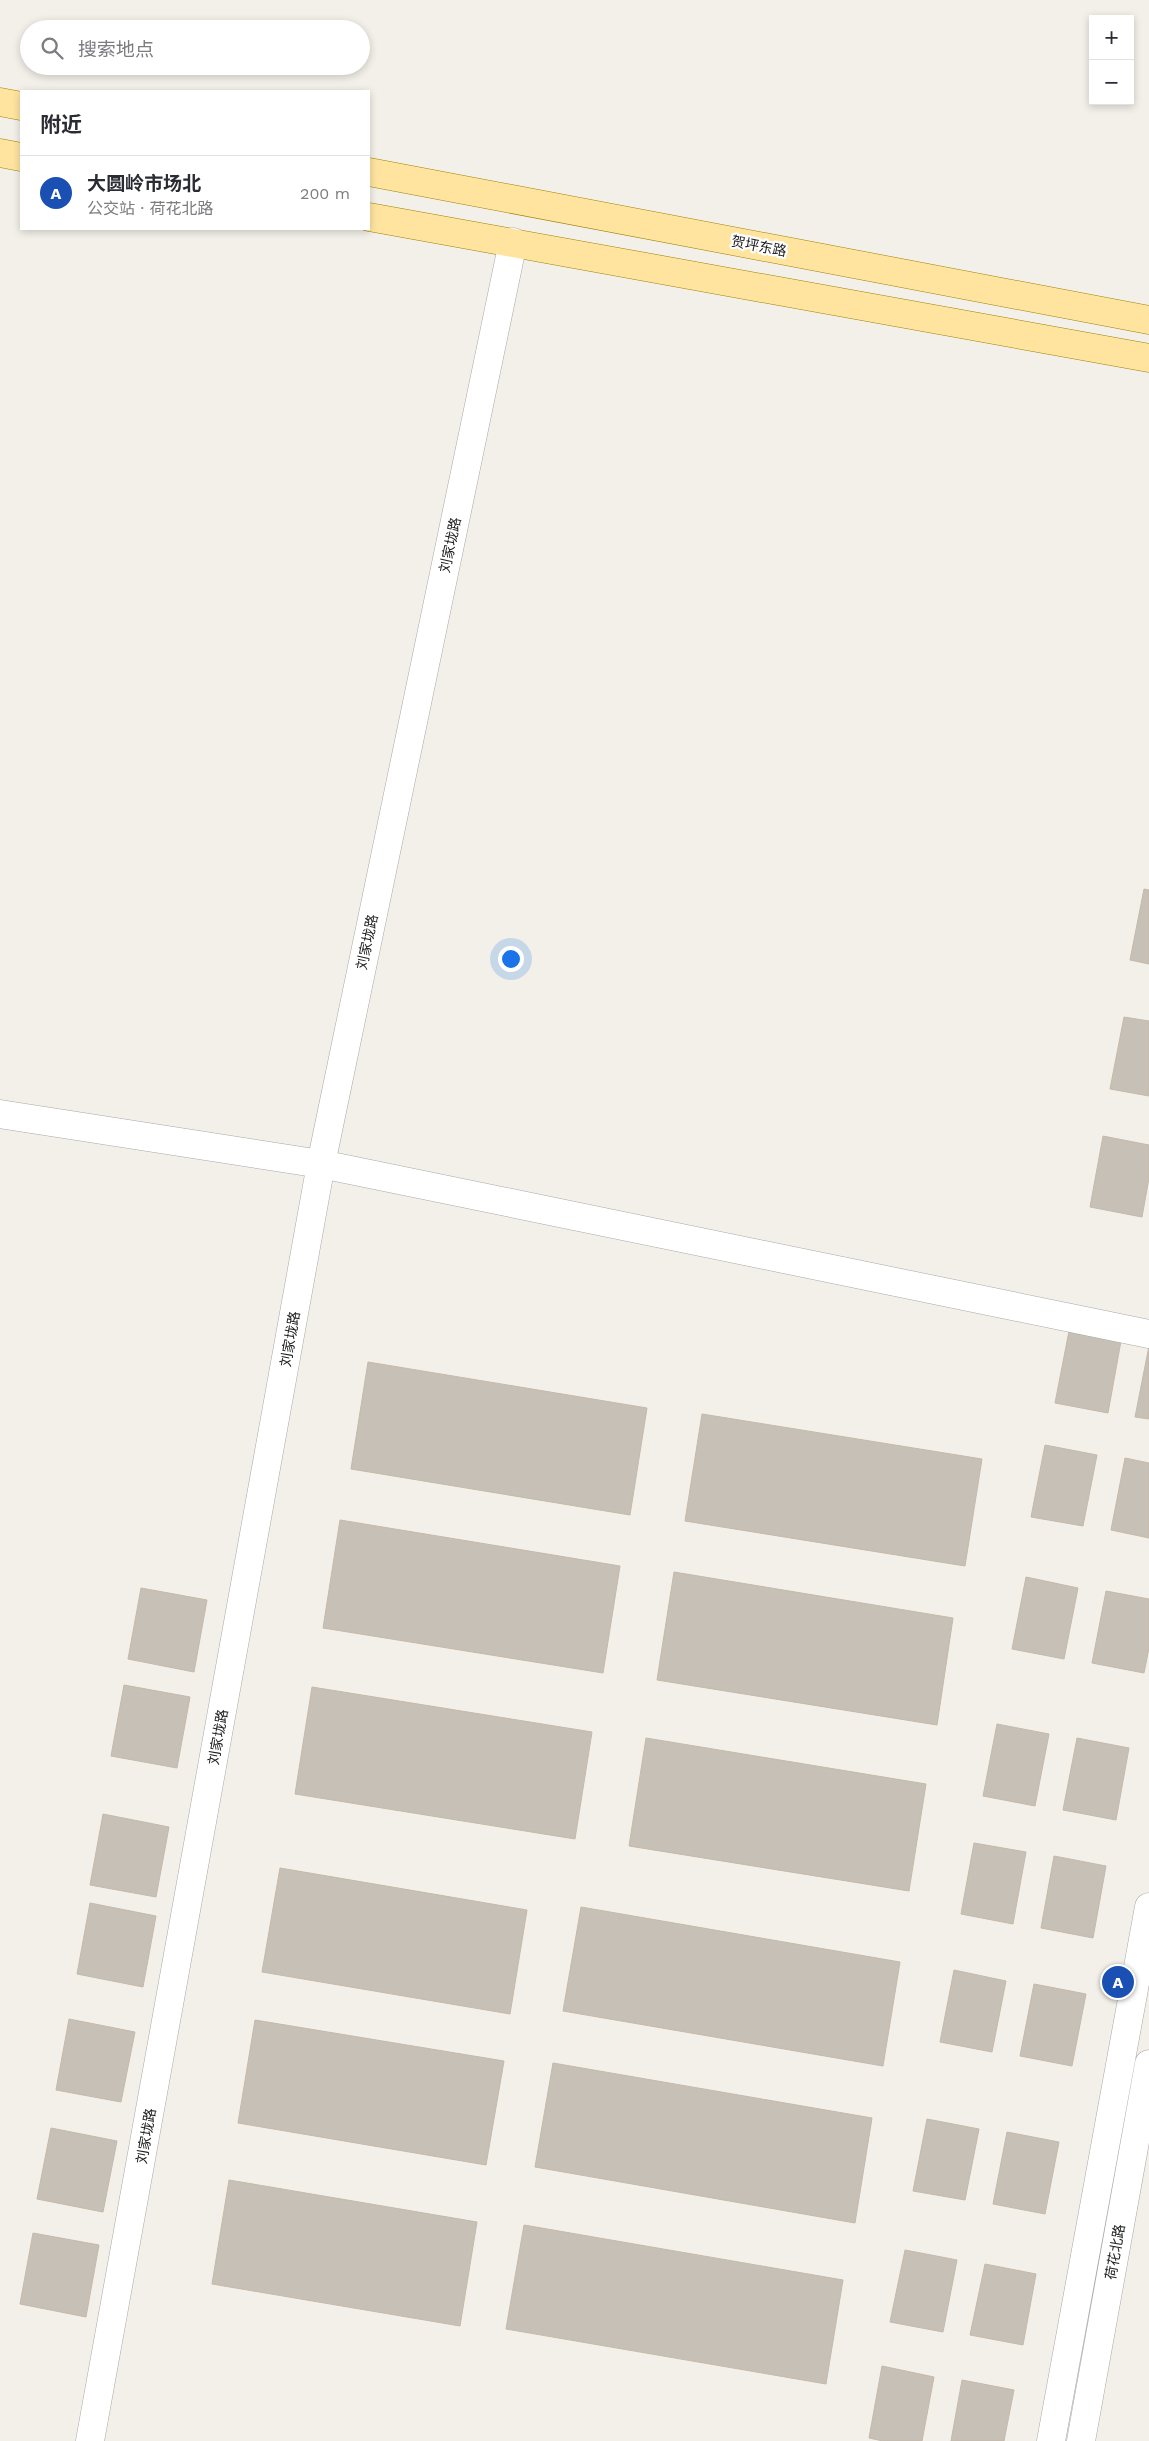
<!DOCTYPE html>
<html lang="zh">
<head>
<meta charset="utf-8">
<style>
  :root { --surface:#fff; --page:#f2f2f3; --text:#2b2b33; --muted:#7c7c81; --line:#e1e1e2; --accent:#b45309 }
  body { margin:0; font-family:"Work Sans","Noto Sans SC",sans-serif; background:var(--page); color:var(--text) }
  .controls { position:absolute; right:15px; top:15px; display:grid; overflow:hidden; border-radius:0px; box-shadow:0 2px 8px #0003 }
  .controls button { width:45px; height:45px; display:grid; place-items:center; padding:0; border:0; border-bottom:1px solid var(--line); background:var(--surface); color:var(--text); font:25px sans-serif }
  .you { position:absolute; left:510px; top:958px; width:18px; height:18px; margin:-12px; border:4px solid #fff; border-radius:50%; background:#1a73e8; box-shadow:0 0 0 8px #1a73e833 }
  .badge { display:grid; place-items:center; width:32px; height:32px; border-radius:50%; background:var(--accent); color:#fff; font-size:16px; font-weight:700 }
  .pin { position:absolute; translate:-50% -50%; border:2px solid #fff; box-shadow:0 1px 5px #0006 }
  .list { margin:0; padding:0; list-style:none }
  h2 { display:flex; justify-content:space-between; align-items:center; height:65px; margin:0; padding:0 20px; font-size:21px }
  h2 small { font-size:16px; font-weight:400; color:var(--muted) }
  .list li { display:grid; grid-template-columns:32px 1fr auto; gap:15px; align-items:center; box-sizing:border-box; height:75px; padding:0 20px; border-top:1px solid var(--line) }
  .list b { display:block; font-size:19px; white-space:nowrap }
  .list p { margin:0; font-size:16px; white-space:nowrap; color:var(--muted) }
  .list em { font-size:16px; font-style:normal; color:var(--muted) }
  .icon { flex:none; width:28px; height:28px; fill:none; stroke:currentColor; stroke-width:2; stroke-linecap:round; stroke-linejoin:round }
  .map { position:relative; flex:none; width:1149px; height:2441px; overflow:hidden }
  .search { position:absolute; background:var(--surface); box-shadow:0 2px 8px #0003; left:20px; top:20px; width:350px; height:55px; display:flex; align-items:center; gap:12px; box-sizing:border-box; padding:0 18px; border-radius:28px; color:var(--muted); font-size:19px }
  .panel { position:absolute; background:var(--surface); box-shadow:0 2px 8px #0003; left:20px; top:90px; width:350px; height:140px; border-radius:0px }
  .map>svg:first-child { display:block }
  .building { fill:#c7c0b7; stroke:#c5b9a9 }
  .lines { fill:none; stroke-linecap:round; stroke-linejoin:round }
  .minor-casing { stroke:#a8a8a8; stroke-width:29 }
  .major-casing { stroke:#9f8200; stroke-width:29 }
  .minor { stroke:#fff; stroke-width:28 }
  .major { stroke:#ffe4a0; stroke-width:28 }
  .labels { text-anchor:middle; stroke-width:4.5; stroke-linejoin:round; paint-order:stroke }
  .street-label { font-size:14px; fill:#212121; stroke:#fff }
</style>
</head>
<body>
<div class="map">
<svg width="1149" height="2441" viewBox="0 0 1149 2441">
  <rect width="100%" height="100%" fill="#f2f0e8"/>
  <path class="building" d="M1144 889 1149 890V964L1130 960Z
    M1124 1017 1149 1021V1096L1110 1089Z
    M1103 1136 1149 1145V1178L1142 1217 1090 1207Z
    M1069 1331 1121 1341 1108 1413 1055 1403Z
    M1149 1346V1419L1135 1417Z
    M368 1362 647 1408 630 1515 351 1469Z
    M702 1414 982 1459 965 1566 685 1521Z
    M1045 1445 1097 1455 1083 1526 1031 1517Z
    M1125 1458 1149 1463V1538L1111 1530Z
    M340 1520 620 1566 603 1673 323 1628Z
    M674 1572 953 1618 937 1725 657 1680Z
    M1026 1577 1078 1588 1064 1659 1012 1649Z
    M141 1588 207 1600 194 1672 128 1659Z
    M1106 1591 1149 1599V1648L1144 1673 1092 1663Z
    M124 1685 190 1697 177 1768 111 1756Z
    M312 1687 592 1732 575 1839 295 1794Z
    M997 1724 1049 1734 1035 1806 983 1796Z
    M646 1738 926 1784 909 1891 629 1846Z
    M1077 1738 1129 1748 1116 1820 1063 1810Z
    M103 1814 169 1827 156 1897 90 1885Z
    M974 1843 1026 1852 1013 1924 961 1914Z
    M1054 1856 1106 1866 1093 1938 1041 1928Z
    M280 1868 527 1910 510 2014 262 1972Z
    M90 1903 156 1916 143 1987 77 1974Z
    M581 1907 900 1962 883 2066 563 2011Z
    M954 1970 1006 1981 992 2052 940 2042Z
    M1034 1984 1086 1994 1072 2066 1020 2056Z
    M69 2019 135 2032 121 2102 56 2090Z
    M255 2020 504 2061 486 2165 238 2123Z
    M553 2063 872 2118 855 2223 535 2167Z
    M927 2119 979 2129 965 2200 913 2191Z
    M51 2128 117 2141 103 2212 37 2199Z
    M1007 2132 1059 2142 1045 2214 993 2204Z
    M229 2180 477 2222 460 2326 212 2284Z
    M524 2225 843 2280 826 2384 506 2329Z
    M33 2233 99 2245 86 2317 20 2304Z
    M905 2250 957 2260 943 2332 890 2322Z
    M985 2264 1036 2274 1023 2345 970 2335Z
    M882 2366 934 2377 922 2441H883L869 2438Z
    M962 2380 1014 2390 1004 2441H951Z"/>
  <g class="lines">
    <g class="minor-casing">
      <path id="minor" d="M0 1114 321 1164 1149 1334
        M90 2441 321 1164 513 242
        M1051 2441 1149 1907
        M1081 2441 1149 2064"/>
    </g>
    <g class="major-casing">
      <path id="major" d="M0 102 21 106
        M0 153 21 157
        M369 172 1149 320
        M369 217 1149 358"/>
    </g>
    <use href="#minor" class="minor"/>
    <use href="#major" class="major"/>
  </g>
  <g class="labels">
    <g class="street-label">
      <text transform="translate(759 246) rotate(11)" y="5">贺坪东路</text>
      <text transform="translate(450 545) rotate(-78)" y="5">刘家垅路</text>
      <text transform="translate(367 942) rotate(-78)" y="5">刘家垅路</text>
      <text transform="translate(290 1339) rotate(-80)" y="5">刘家垅路</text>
      <text transform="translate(218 1737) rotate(-80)" y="5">刘家垅路</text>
      <text transform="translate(146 2136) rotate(-80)" y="5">刘家垅路</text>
      <text transform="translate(1115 2252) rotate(-80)" y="5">荷花北路</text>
    </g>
  </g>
</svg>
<div class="controls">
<button>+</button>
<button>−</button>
</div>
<div class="you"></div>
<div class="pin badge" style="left:1118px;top:1982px;background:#1a4fb4">A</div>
<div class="search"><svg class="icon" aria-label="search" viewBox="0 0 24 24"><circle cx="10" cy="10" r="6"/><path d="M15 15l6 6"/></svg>搜索地点</div>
<section class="panel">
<h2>附近<small></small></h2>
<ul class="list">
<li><span class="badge" style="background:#1a4fb4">A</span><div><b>大圆岭市场北</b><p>公交站 · 荷花北路</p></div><em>200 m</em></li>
</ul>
</section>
</div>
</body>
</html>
